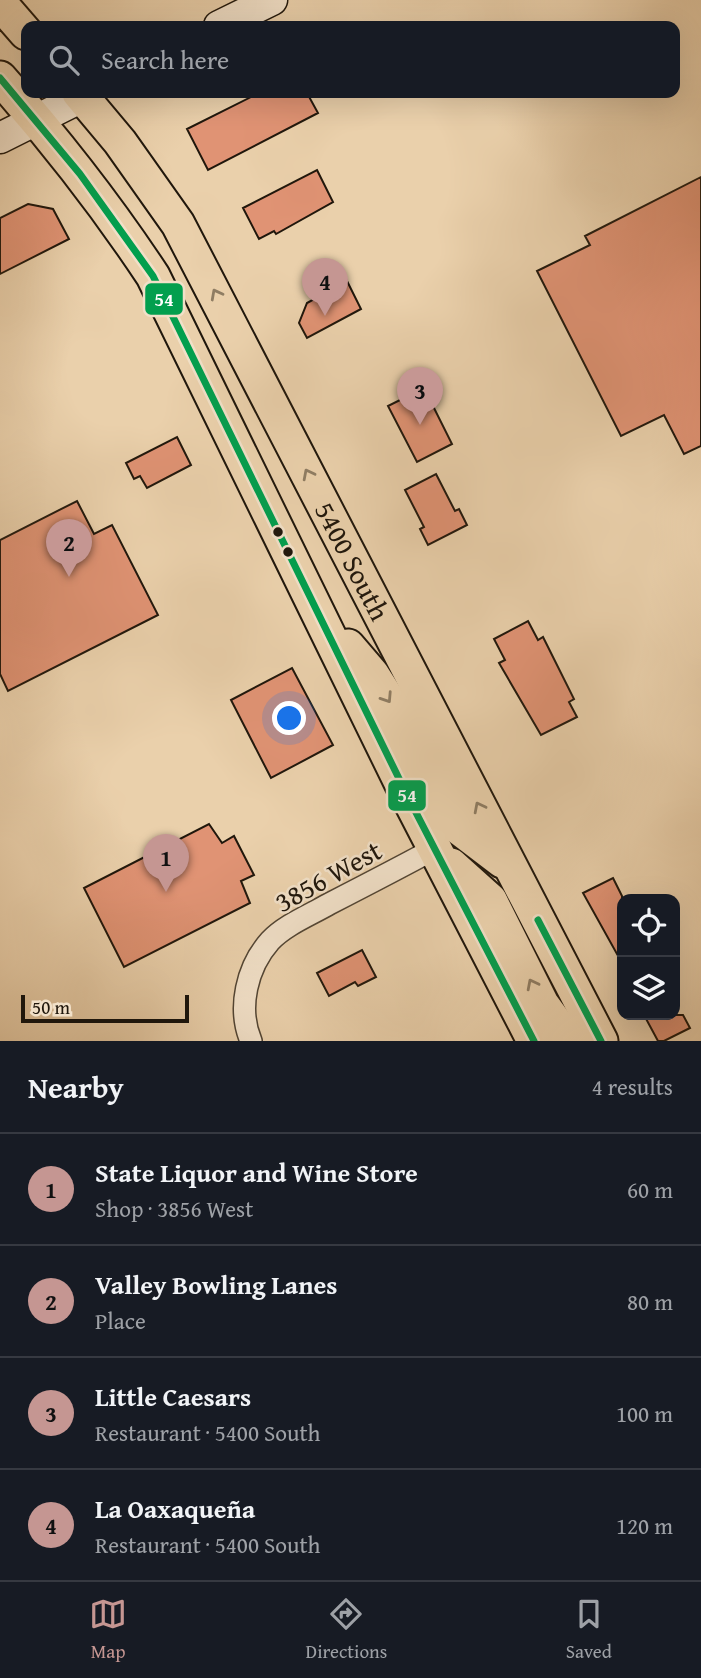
<!DOCTYPE html>
<html lang="en">
<head>
<meta charset="utf-8">
<style>
  :root { --surface:#171b24; --page:#20242c; --text:#f1f3f6; --muted:#9ea1a6; --line:#363941; --accent:#c59692 }
  body { margin:0; font-family:"Gentium Book Plus",serif; background:var(--page); color:var(--text) }
  .controls { position:absolute; right:21px; bottom:21px; display:grid; overflow:hidden; border-radius:14px; box-shadow:0 7px 28px #0002 }
  .controls button { width:63px; height:63px; display:grid; place-items:center; padding:0; border:0; border-bottom:2px solid var(--line); background:var(--surface); color:var(--text); font:35px sans-serif }
  .scale { position:absolute; left:21px; bottom:18px; width:168px; box-sizing:border-box; padding-left:7px; border:4px solid #20170c; border-top:0; font-size:19px; line-height:24px; white-space:nowrap; color:#20170c; -webkit-text-stroke:5px #f1e0c8; paint-order:stroke }
  .you { position:absolute; left:290px; top:719px; width:24px; height:24px; margin:-18px; border:5px solid #fff; border-radius:50%; background:#1a73e8; box-shadow:0 0 0 10px #1a73e833 }
  .badge { display:grid; place-items:center; width:46px; height:46px; border-radius:50%; background:var(--accent); color:#111; font-size:23px; font-weight:700 }
  .pin { position:absolute; translate:-50% -58px; filter:drop-shadow(0 2px 4px #0008) }
  .pin::after { content:''; position:absolute; top:37px; width:24px; height:21px; background:inherit; clip-path:polygon(0 0,100% 0,50% 100%) }
  .list { margin:0; padding:0; list-style:none }
  h2 { display:flex; justify-content:space-between; align-items:center; height:91px; margin:0; padding:0 28px; font-size:30px }
  h2 small { font-size:23px; font-weight:400; color:var(--muted) }
  .list li { display:grid; grid-template-columns:46px 1fr auto; gap:21px; align-items:center; box-sizing:border-box; height:112px; padding:0 28px; border-top:2px solid var(--line) }
  .list b { display:block; font-size:26px; white-space:nowrap }
  .list p { margin:0; font-size:23px; white-space:nowrap; color:var(--muted) }
  .list em { font-size:23px; font-style:normal; color:var(--muted) }
  .icon { flex:none; width:38px; height:38px; fill:none; stroke:currentColor; stroke-width:2; stroke-linecap:round; stroke-linejoin:round }
  .map { position:relative; flex:none; width:701px; height:1041px; overflow:hidden }
  .search { position:absolute; background:var(--surface); box-shadow:0 7px 28px #0002; left:21px; right:21px; top:21px; height:77px; display:flex; align-items:center; gap:18px; box-sizing:border-box; padding:0 24px; border-radius:14px; color:var(--muted); font-size:26px }
  .sheet { height:539px; background:var(--surface) }
  nav { display:flex; justify-content:space-around; align-items:center; box-sizing:border-box; height:98px; border-top:2px solid var(--line); background:var(--surface); font-size:19px; color:var(--muted) }
  nav a { display:grid; justify-items:center; gap:4px }
  nav .on { color:var(--accent) }
  .map>svg:first-child { display:block }
  .building { fill:#e09374; stroke:#20170c; stroke-width:2 }
  .lines { fill:none; stroke-linecap:round; stroke-linejoin:round }
  .street-casing { stroke:#524534; stroke-width:24 }
  .secondary-casing { stroke:#20170c; stroke-width:33 }
  .primary-casing { stroke:#20170c; stroke-width:37 }
  .street { stroke:#f1e0c8; stroke-width:21 }
  .secondary { stroke:#f1e0c8; stroke-width:30 }
  .primary { stroke:#ead0ab; stroke-width:33 }
  .bus-1-casing { stroke:#f1e0c8; stroke-width:12 }
  .bus-1 { stroke:#029f4e; stroke-width:7 }
  .oneway { stroke:#8f7d63 }
  .bus-dot { fill:#20170c; stroke:#f1e0c8; stroke-width:2.5 }
  .labels { text-anchor:middle; stroke-width:5; stroke-linejoin:round; paint-order:stroke }
  .street-label { font-size:28px; fill:#20170c; stroke:#f1e0c8 }
  .line-badge { stroke:#f1e0c8; stroke-width:2.5 }
  .badge-label { font-size:19px; text-anchor:middle; font-weight:bold; fill:#fff }
</style>
</head>
<body>
<div class="map">
<svg width="701" height="1041" viewBox="0 0 701 1041">
  <rect width="100%" height="100%" fill="#ead0ab"/>
  <filter id="stains"><feTurbulence type="fractalNoise" baseFrequency=".00286" numOctaves="4"/><feColorMatrix values="0 0 0 0 .2 0 0 0 0 .09 0 0 0 0 .02 0 0 0 .5 -.17"/></filter>
  <radialGradient id="worn" r=".72"><stop offset=".6" stop-color="#630" stop-opacity="0"/><stop offset="1" stop-color="#630" stop-opacity=".3"/></radialGradient>
  <path class="building" d="M259 93H307L318 113 208 170 187 129Z
    M317 170 333 202 276 234 274 231 259 239 243 208Z
    M701 177V446L684 454 664 415 621 436 537 271 590 245 585 236Z
    M28 204 53 209 69 239 0 274V218Z
    M347 281 361 309 307 338 299 323 307 303Z
    M424 388 452 444 417 462 388 406Z
    M177 437 191 465 147 488 140 476 134 479 126 463Z
    M436 474 455 511 459 509 467 525 428 545 420 529 424 527 405 490Z
    M77 501 94 534 112 525 158 615 8 691 0 674V540Z
    M528 621 538 640 543 637 574 699 569 702 577 717 541 735 499 663 505 660 494 639Z
    M292 668 333 745 271 778 231 700Z
    M209 824 222 843 234 836 254 875 241 881 250 903 124 967 84 888Z
    M613 878 622 896V963L583 893Z
    M362 950 376 977 358 986 355 982 329 996 317 973Z
    M644 1015H683L690 1028 664 1041H658Z"/>
  <g class="lines">
    <g class="street-casing">
      <path id="street" d="M251 1041C237 1008 247 967 270 941 285 925 310 915 329 904 364 886 399 868 434 849"/>
    </g>
    <g class="secondary-casing">
      <path id="secondary" d="M219 26 272 0
        M0 138 90 93"/>
    </g>
    <g class="primary-casing">
      <g id="primary">
        <path d="M0 3 26 33"/>
        <path d="M0 78C56 141 106 205 153 276L409 799 534 1041"/>
        <path id="s1" d="M79 93 120 142 178 224 601 1041"/>
        <path d="M348 646 372 674 418 746 460 829 502 861"/>
        <path d="M451 865 490 900 542 1004 569 1041"/>
      </g>
    </g>
    <use href="#street" class="street"/>
    <use href="#secondary" class="secondary"/>
    <use href="#primary" class="primary"/>
    <g class="bus-1-casing">
      <path id="bus-1" d="M0 78 80 174 153 276 409 799 534 1041
        M538 920 601 1041"/>
    </g>
    <use href="#bus-1" class="bus-1"/>
  </g>
  <defs><path id="oneway-chevron" d="M-2-3.5L2.5 0L-2 3.5" fill="none" stroke-width="1.6" stroke-linecap="round" stroke-linejoin="round" transform="scale(1.75)"/></defs>
  <g class="oneway">
    <use href="#oneway-chevron" transform="translate(216 294) rotate(-118)"/>
    <use href="#oneway-chevron" transform="translate(308 474) rotate(-117)"/>
    <use href="#oneway-chevron" transform="translate(387 698) rotate(57)"/>
    <use href="#oneway-chevron" transform="translate(479 807) rotate(-117)"/>
    <use href="#oneway-chevron" transform="translate(532 984) rotate(-117)"/>
  </g>
  <g class="bus-dot">
    <circle cx="278" cy="532" r="6"/>
    <circle cx="288" cy="552" r="6"/>
  </g>
  <g class="labels">
    <g class="street-label">
      <text dy="10" stroke="none"><textPath href="#s1" startOffset="544">5400 South</textPath></text>
      <text transform="translate(328 876) rotate(-29)" y="10">3856 West</text>
    </g>
  </g>
  <g class="line-badge">
    <rect x="144" y="282" width="40" height="34" rx="7" fill="#029f4e"/>
    <rect x="387" y="779" width="40" height="33" rx="7" fill="#029f4e"/>
  </g>
  <g class="badge-label">
    <text x="164" y="306">54</text>
    <text x="407" y="802">54</text>
  </g>
  <rect width="100%" height="100%" filter="url(#stains)"/>
  <rect width="100%" height="100%" fill="url(#worn)"/>
</svg>
<div class="controls">
<button><svg class="icon" aria-label="locate" viewBox="0 0 24 24"><circle cx="12" cy="12" r="6"/><path d="M12 2v4M12 18v4M2 12h4M18 12h4"/></svg></button>
<button><svg class="icon" aria-label="layers" viewBox="0 0 24 24"><path d="M12 4l9 5-9 5-9-5zM3 14l9 5 9-5"/></svg></button>
</div>
<div class="scale">50 m</div>
<div class="you"></div>
<div class="pin badge" style="left:166px;top:892px">1</div>
<div class="pin badge" style="left:69px;top:577px">2</div>
<div class="pin badge" style="left:420px;top:425px">3</div>
<div class="pin badge" style="left:325px;top:316px">4</div>
<div class="search"><svg class="icon" aria-label="search" viewBox="0 0 24 24"><circle cx="10" cy="10" r="6"/><path d="M15 15l6 6"/></svg>Search here</div>
</div>
<section class="sheet">
<h2>Nearby<small>4 results</small></h2>
<ul class="list">
<li><span class="badge">1</span><div><b>State Liquor and Wine Store</b><p>Shop · 3856 West</p></div><em>60 m</em></li>
<li><span class="badge">2</span><div><b>Valley Bowling Lanes</b><p>Place</p></div><em>80 m</em></li>
<li><span class="badge">3</span><div><b>Little Caesars</b><p>Restaurant · 5400 South</p></div><em>100 m</em></li>
<li><span class="badge">4</span><div><b>La Oaxaqueña</b><p>Restaurant · 5400 South</p></div><em>120 m</em></li>
</ul>
</section>
<nav>
<a class="on"><svg class="icon" aria-label="map" viewBox="0 0 24 24"><path d="M3 6l6-2 6 2 6-2v14l-6 2-6-2-6 2zM9 4v14M15 6v14"/></svg>Map</a>
<a><svg class="icon" aria-label="directions" viewBox="0 0 24 24"><path d="M12 3l9 9-9 9-9-9zM9 14v-3h6M13 9l2 2-2 2"/></svg>Directions</a>
<a><svg class="icon" aria-label="saved" viewBox="0 0 24 24"><path d="M7 4h10v16l-5-4-5 4z"/></svg>Saved</a>
</nav>
</body>
</html>
